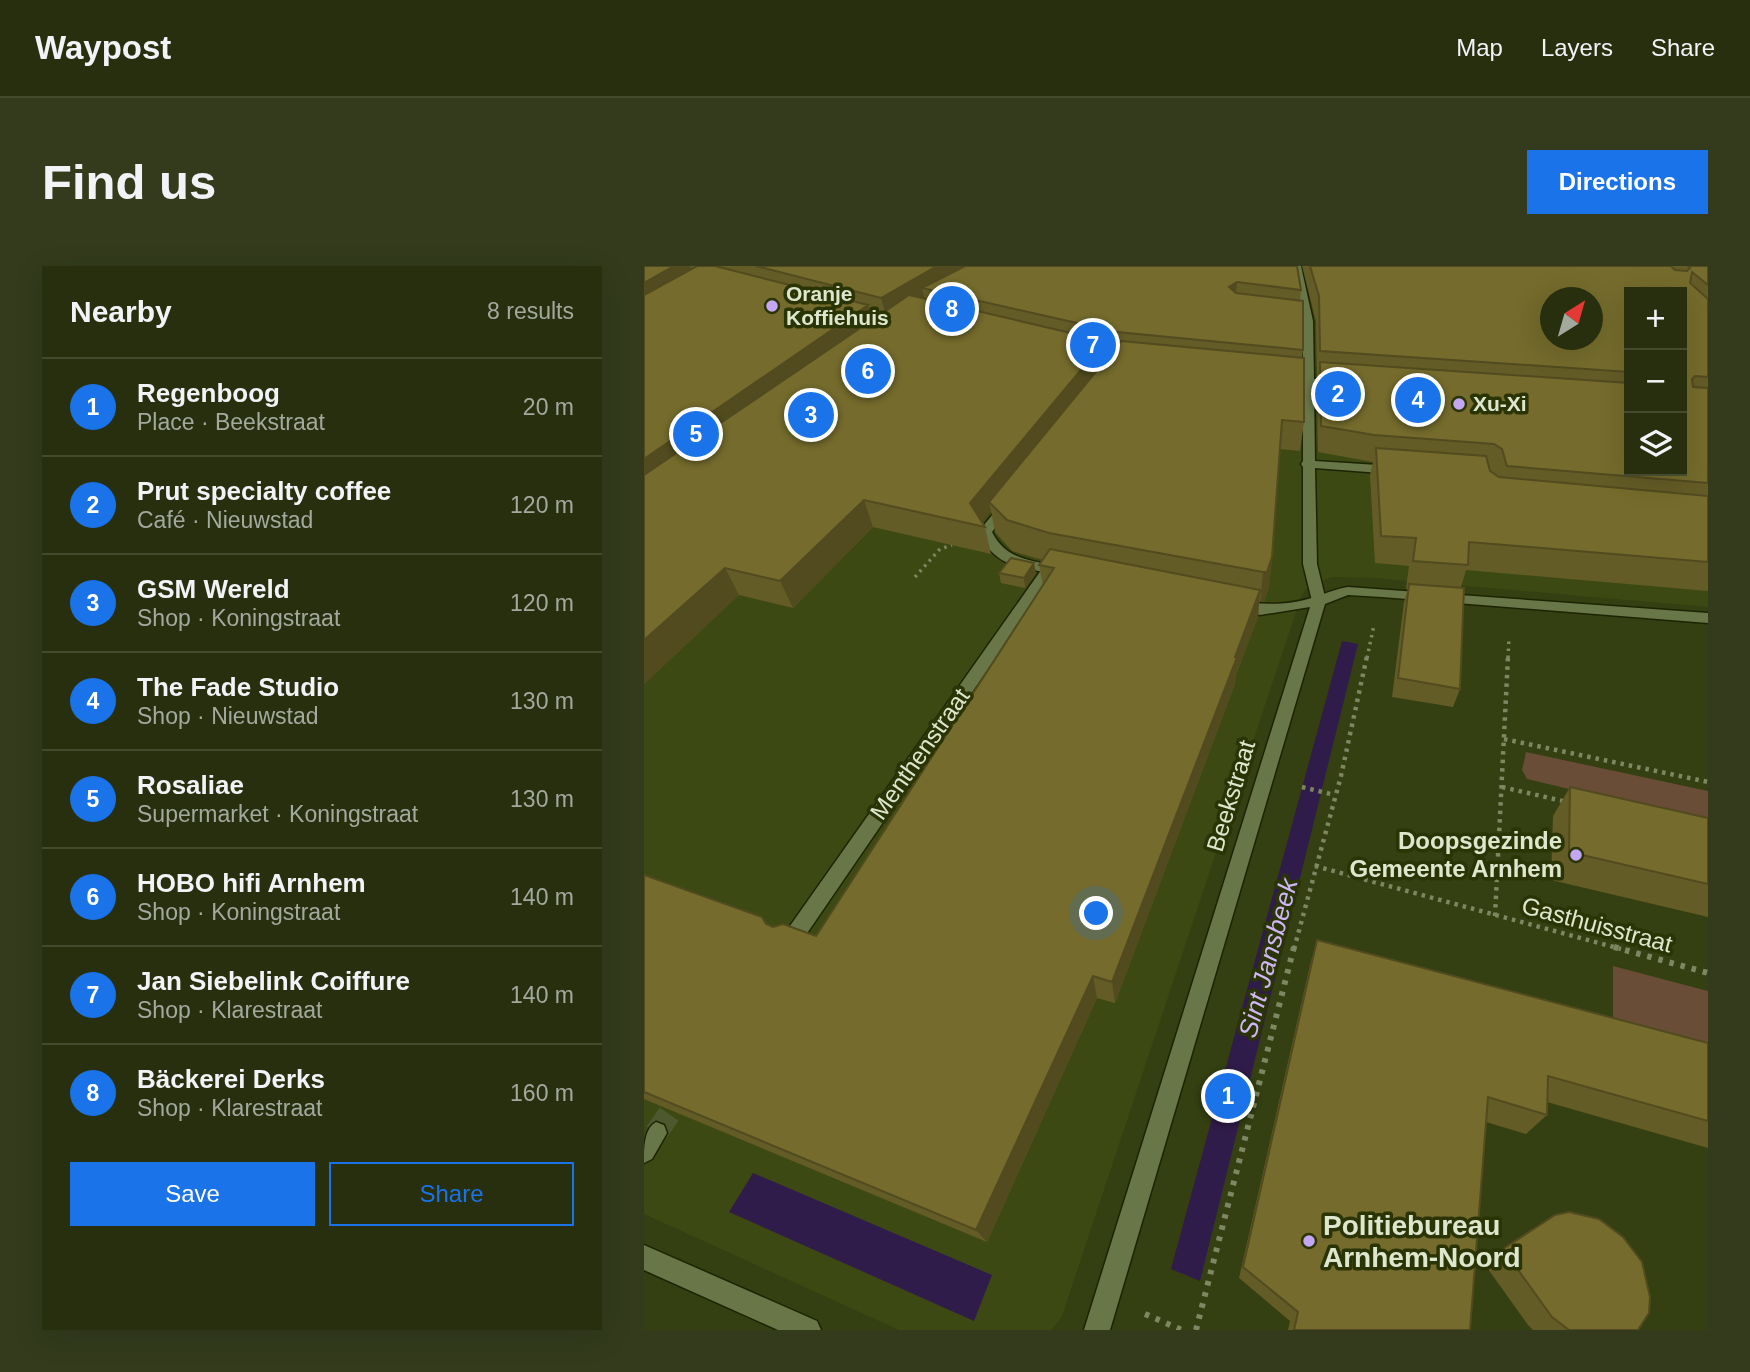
<!DOCTYPE html>
<html lang="en">
<head>
<meta charset="utf-8">
<style>
  :root { --surface:#272f0e; --page:#333b1c; --text:#f1f3f6; --muted:#a4a99e; --line:#434a2e; --accent:#1a73e8 }
  body { margin:0; font-family:Helvetica,sans-serif; background:var(--page); color:var(--text) }
  .controls { position:absolute; right:21px; top:21px; display:grid; overflow:hidden; border-radius:0px; box-shadow:0 7px 28px #0002 }
  .controls button { width:63px; height:63px; display:grid; place-items:center; padding:0; border:0; border-bottom:2px solid var(--line); background:var(--surface); color:var(--text); font:35px sans-serif }
  .compass { position:absolute; left:896px; top:21px; width:63px; height:63px; border-radius:50%; background:var(--surface); box-shadow:0 7px 28px #0002; rotate:37deg }
  .you { position:absolute; left:453px; top:648px; width:24px; height:24px; margin:-18px; border:5px solid #fff; border-radius:50%; background:#1a73e8; box-shadow:0 0 0 10px #1a73e833 }
  .badge { display:grid; place-items:center; width:46px; height:46px; border-radius:50%; background:var(--accent); color:#fff; font-size:23px; font-weight:700 }
  .pin { position:absolute; translate:-50% -50%; border:4px solid #fff; box-shadow:0 2px 7px #0006 }
  .list { margin:0; padding:0; list-style:none }
  h2 { display:flex; justify-content:space-between; align-items:center; height:91px; margin:0; padding:0 28px; font-size:30px }
  h2 small { font-size:23px; font-weight:400; color:var(--muted) }
  .list li { display:grid; grid-template-columns:46px 1fr auto; gap:21px; align-items:center; box-sizing:border-box; height:98px; padding:0 28px; border-top:2px solid var(--line) }
  .list b { display:block; font-size:26px; white-space:nowrap }
  .list p { margin:0; font-size:23px; white-space:nowrap; color:var(--muted) }
  .list em { font-size:23px; font-style:normal; color:var(--muted) }
  .actions { display:flex; gap:14px; padding:21px 28px }
  .actions a { flex:1; padding:16px 0; border:2px solid var(--accent); border-radius:0px; text-align:center; font-size:24px; color:var(--accent) }
  .actions .main { background:var(--accent); color:#fff }
  .icon { flex:none; width:38px; height:38px; fill:none; stroke:currentColor; stroke-width:2; stroke-linecap:round; stroke-linejoin:round }
  .map { position:relative; flex:none; width:1064px; height:1064px; overflow:hidden; border-radius:0px }
  header { display:flex; align-items:center; gap:42px; box-sizing:border-box; height:98px; padding:0 35px; background:var(--surface); border-bottom:2px solid var(--line) }
  header strong { font-size:33px }
  nav { display:flex; gap:38px; margin-inline-start:auto; font-size:24px }
  .intro { display:flex; align-items:center; justify-content:space-between; box-sizing:border-box; height:168px; padding:0 42px }
  h1 { margin:0; font-size:49px }
  .button { padding:18px 32px; border-radius:0px; background:var(--accent); color:#fff; font-size:24px; font-weight:700 }
  main { display:flex; gap:42px; padding:0 42px }
  aside { flex:1; background:var(--surface); border-radius:0px; box-shadow:0 7px 28px #0002 }
  .map>svg:first-child { display:block }
  .built { fill:#3d4913; fill-rule:evenodd }
  .green { fill:#694d36 }
  .water { fill:#301c4a }
  .lines { fill:none; stroke-linecap:round; stroke-linejoin:round }
  .minor-tunnel { stroke:#4e582e; stroke-width:23; stroke-dasharray:23 11; stroke-linecap:butt }
  .pedestrian-casing { stroke:#1d2403; stroke-width:3 }
  .minor-casing { stroke:#1d2403; stroke-width:3 }
  .path-far2 { stroke:#7d8762; stroke-width:3.5; stroke-dasharray:2.5 4.5; stroke-linecap:butt }
  .path-far1 { stroke:#7d8762; stroke-width:4.5; stroke-dasharray:3.5 5; stroke-linecap:butt }
  .path { stroke:#7d8762; stroke-width:6; stroke-dasharray:4.5 7; stroke-linecap:butt }
  .pedestrian { fill:#697648; fill-rule:evenodd }
  .minor { fill:#697648; fill-rule:evenodd }
  .wall { fill:#645c26; fill-rule:evenodd }
  .shaded-wall { fill:#514b1f }
  .building { fill:#746b2c; stroke:#514b1f; stroke-width:2; fill-rule:evenodd }
  .poi-dot { fill:#c3a7f2; stroke:#2a3405; stroke-width:2.5 }
  .labels { text-anchor:middle; stroke-width:7; stroke-linejoin:round; paint-order:stroke }
  .far-poi-label { font-size:21px; font-weight:bold; fill:#dee6cd; stroke:#2a3405; text-anchor:start }
  .street-label { font-size:24px; fill:#dee6cd; stroke:#2a3405 }
  .poi-label { font-size:24px; font-weight:bold; fill:#dee6cd; stroke:#2a3405; text-anchor:end }
  .water-label { font-size:26px; font-style:italic; fill:#cfb7f7; stroke:#2a3405 }
  .near-poi-label { font-size:28px; font-weight:bold; fill:#dee6cd; stroke:#2a3405; text-anchor:start }
</style>
</head>
<body>
<header>
<strong>Waypost</strong>
<nav><a>Map</a><a>Layers</a><a>Share</a></nav>
</header>
<div class="intro"><h1>Find us</h1><a class="button">Directions</a></div>
<main>
<aside>
<h2>Nearby<small>8 results</small></h2>
<ul class="list">
<li><span class="badge">1</span><div><b>Regenboog</b><p>Place · Beekstraat</p></div><em>20 m</em></li>
<li><span class="badge">2</span><div><b>Prut specialty coffee</b><p>Café · Nieuwstad</p></div><em>120 m</em></li>
<li><span class="badge">3</span><div><b>GSM Wereld</b><p>Shop · Koningstraat</p></div><em>120 m</em></li>
<li><span class="badge">4</span><div><b>The Fade Studio</b><p>Shop · Nieuwstad</p></div><em>130 m</em></li>
<li><span class="badge">5</span><div><b>Rosaliae</b><p>Supermarket · Koningstraat</p></div><em>130 m</em></li>
<li><span class="badge">6</span><div><b>HOBO hifi Arnhem</b><p>Shop · Koningstraat</p></div><em>140 m</em></li>
<li><span class="badge">7</span><div><b>Jan Siebelink Coiffure</b><p>Shop · Klarestraat</p></div><em>140 m</em></li>
<li><span class="badge">8</span><div><b>Bäckerei Derks</b><p>Shop · Klarestraat</p></div><em>160 m</em></li>
</ul>
<div class="actions"><a class="main">Save</a><a>Share</a></div>
</aside>
<div class="map">
<svg width="1064" height="1064" viewBox="0 0 1064 1064">
  <rect width="100%" height="100%" fill="#343f12"/>
  <path class="built" d="M0 0H1064V341L731 312 687 311 663 322 657 331 418 1050 408 1064H255L0 948ZM985 26H1038V205H985ZM906 32H948V74H906Z"/>
  <path class="green" d="M882 486 1064 525V556L883 513 878 504Z
    M969 700 1064 725V807L969 761Z"/>
  <path class="water" d="M698 375 714 378 556 1015 527 1003Z
    M109 907 348 1009 330 1055 85 946Z"/>
  <g class="lines">
    <path class="minor-tunnel" d="M12 867 40 827"/>
    <g class="pedestrian-casing">
      <path id="pedestrian" d="M649 0H657L669 55 670 113 696 115 701 118 696 121 670 119 671 195 750 200 756 204 750 208 671 202 673 298 682 335 675 340 668 335 659 298V201L657 198 659 195V118L636 116 631 113 636 110 659 112V55Z
        M364 234 370 238 348 266C362 293 383 293 410 300V306L405 307C370 300 352 300 334 266L360 235Z"/>
    </g>
    <g class="minor-casing">
      <path id="minor" d="M405 299 418 301 420 304 418 307 409 308 155 679 148 682 141 679 138 673 141 667 400 300Z
        M704 321 1064 347V357L738 331 704 329 681 338 466 1064H440L666 341 616 349 587 342 585 339 592 334C617 340 647 339 671 331 683 327 692 323 704 321Z
        M12 856 20 859 23 867 8 893 0 897C0 881 0 863 12 856Z
        M0 979 173 1055 177 1064H134L0 1004Z"/>
    </g>
    <path class="path-far2" d="M271 311 296 283 308 279
      M723 392 730 359
      M864 392 865 372"/>
    <path class="path-far1" d="M860 473 1064 516
      M658 521 691 529
      M858 521 923 536
      M671 600 977 683
      M851 650 864 390
      M650 683 697 510 723 390"/>
    <path class="path" d="M970 681 1064 707
      M501 1048 538 1064
      M552 1064 650 681"/>
    <use href="#pedestrian" class="pedestrian"/>
    <use href="#minor" class="minor"/>
  </g>
  <path class="wall" d="M0 0H653L657 24 656 34 659 84 658 92 660 156 656 185 636 183 628 291 625 321 620 336H615L614 351 592 409 591 418 471 737 453 732 343 976 0 833V609L118 651 124 659 129 661 172 670 399 320 395 299 399 294 368 285 351 266 347 245 338 256 341 261 347 288 229 261 149 342 95 329 0 418Z
    M658 0H1064V325L822 304 817 321 816 423 809 441 748 431 760 336 764 323H762L765 300 731 297 726 209 729 196 674 186 673 122 674 111H673L672 55ZM985 26 1038 205H985Z
    M355 307H392L381 322 357 317Z
    M926 521 1064 552V651L907 614 909 550Z
    M673 674 1064 777V882L903 836V849L882 868 842 856 826 1064H644L646 1055 595 1012 666 699Z
    M888 963 994 1064H889L884 1059 839 996Z"/>
  <path class="shaded-wall" d="M30 0H46L53 17 0 48V17Z
    M293 0H349L278 22 281 34 244 56 237 32Z
    M593 16 591 40 585 21Z
    M224 39 231 64 0 231V193Z
    M461 75 462 101 345 236 347 245 336 260 326 237Z
    M220 234 229 261 149 342 136 315Z
    M628 291 625 321 620 336H616L619 306Z
    M390 297 392 307 381 322 380 312Z
    M81 302 95 329 0 418V374Z
    M616 324 614 351 592 409 591 418 471 737 468 716Z
    M449 710 453 732 343 976 332 964Z"/>
  <path class="building" d="M0 0H30L0 17Z
    M53 0H71L224 39 0 193V29Z
    M112 0H293L237 32Z
    M321 0H653L657 24 593 16 585 21 592 27 659 35V84L473 66 278 22Z
    M666 0H1027L1031 4 1043 5 1046 2 1044 0H1064V19L1048 6 1046 17 1064 33V111L1051 110 1048 113 1049 121 1064 122V217L863 200 858 183 850 178 730 169 677 160 676 96 985 117V205H1038V26H985V106L676 85 675 30ZM906 32H948V74H906Z
    M265 29 461 75 326 237 341 261 220 234 136 315 81 302 0 374V209Z
    M477 75 660 92V156L638 154 628 291 623 306H619L405 267 363 254 345 236Z
    M732 182 842 190 846 205 855 211 1064 230V296L825 276 824 299 769 295 772 272 737 270Z
    M406 283 616 324 591 391H593L468 716 449 710 332 964 0 826V609L118 651 122 658 129 661 139 658 172 670 410 302 395 299Z
    M367 292 390 297 380 312 355 307Z
    M765 318 820 322 816 423 754 412Z
    M926 521 1064 552V618L925 586Z
    M673 674 1064 777V855L904 810 903 849 844 831 826 1064H650L654 1046 599 1001Z
    M925 946 955 953 979 971 998 996 1006 1031 1005 1047 994 1064H925L908 1051 859 983 911 949Z"/>
  <g class="poi-dot">
    <circle cx="128" cy="40" r="7"/>
    <circle cx="815" cy="138" r="7"/>
    <circle cx="932" cy="589" r="7"/>
    <circle cx="665" cy="975" r="7"/>
  </g>
  <g class="labels">
    <g class="far-poi-label">
      <text x="142" y="35">Oranje<tspan x="142" dy="24">Koffiehuis</tspan></text>
      <text x="829" y="145">Xu-Xi</text>
    </g>
    <g class="street-label">
      <text transform="translate(276 488) rotate(-55)" y="8">Menthenstraat</text>
      <text transform="translate(587 530) rotate(-73)" y="8">Beekstraat</text>
      <text transform="translate(953 659) rotate(15)" y="8">Gasthuisstraat</text>
    </g>
    <g class="poi-label">
      <text x="918" y="583">Doopsgezinde<tspan x="918" dy="28">Gemeente Arnhem</tspan></text>
    </g>
    <g class="water-label">
      <text transform="translate(624 692) rotate(-75)" y="9">Sint Jansbeek</text>
    </g>
    <g class="near-poi-label">
      <text x="679" y="969">Politiebureau<tspan x="679" dy="32">Arnhem-Noord</tspan></text>
    </g>
  </g>
</svg>
<div class="controls">
<button>+</button>
<button>−</button>
<button><svg class="icon" aria-label="layers" viewBox="0 0 24 24"><path d="M12 4l9 5-9 5-9-5zM3 14l9 5 9-5"/></svg></button>
</div>
<svg class="compass" viewBox="-18 -18 36 36"><path d="M0-13l5 13h-10z" fill="#e53935"/><path d="M0 13l5-13h-10z" fill="#a4a99e"/></svg>
<div class="you"></div>
<div class="pin badge" style="left:584px;top:830px">1</div>
<div class="pin badge" style="left:694px;top:128px">2</div>
<div class="pin badge" style="left:167px;top:149px">3</div>
<div class="pin badge" style="left:774px;top:134px">4</div>
<div class="pin badge" style="left:52px;top:168px">5</div>
<div class="pin badge" style="left:224px;top:105px">6</div>
<div class="pin badge" style="left:449px;top:79px">7</div>
<div class="pin badge" style="left:308px;top:43px">8</div>
</div>
</main>
</body>
</html>
